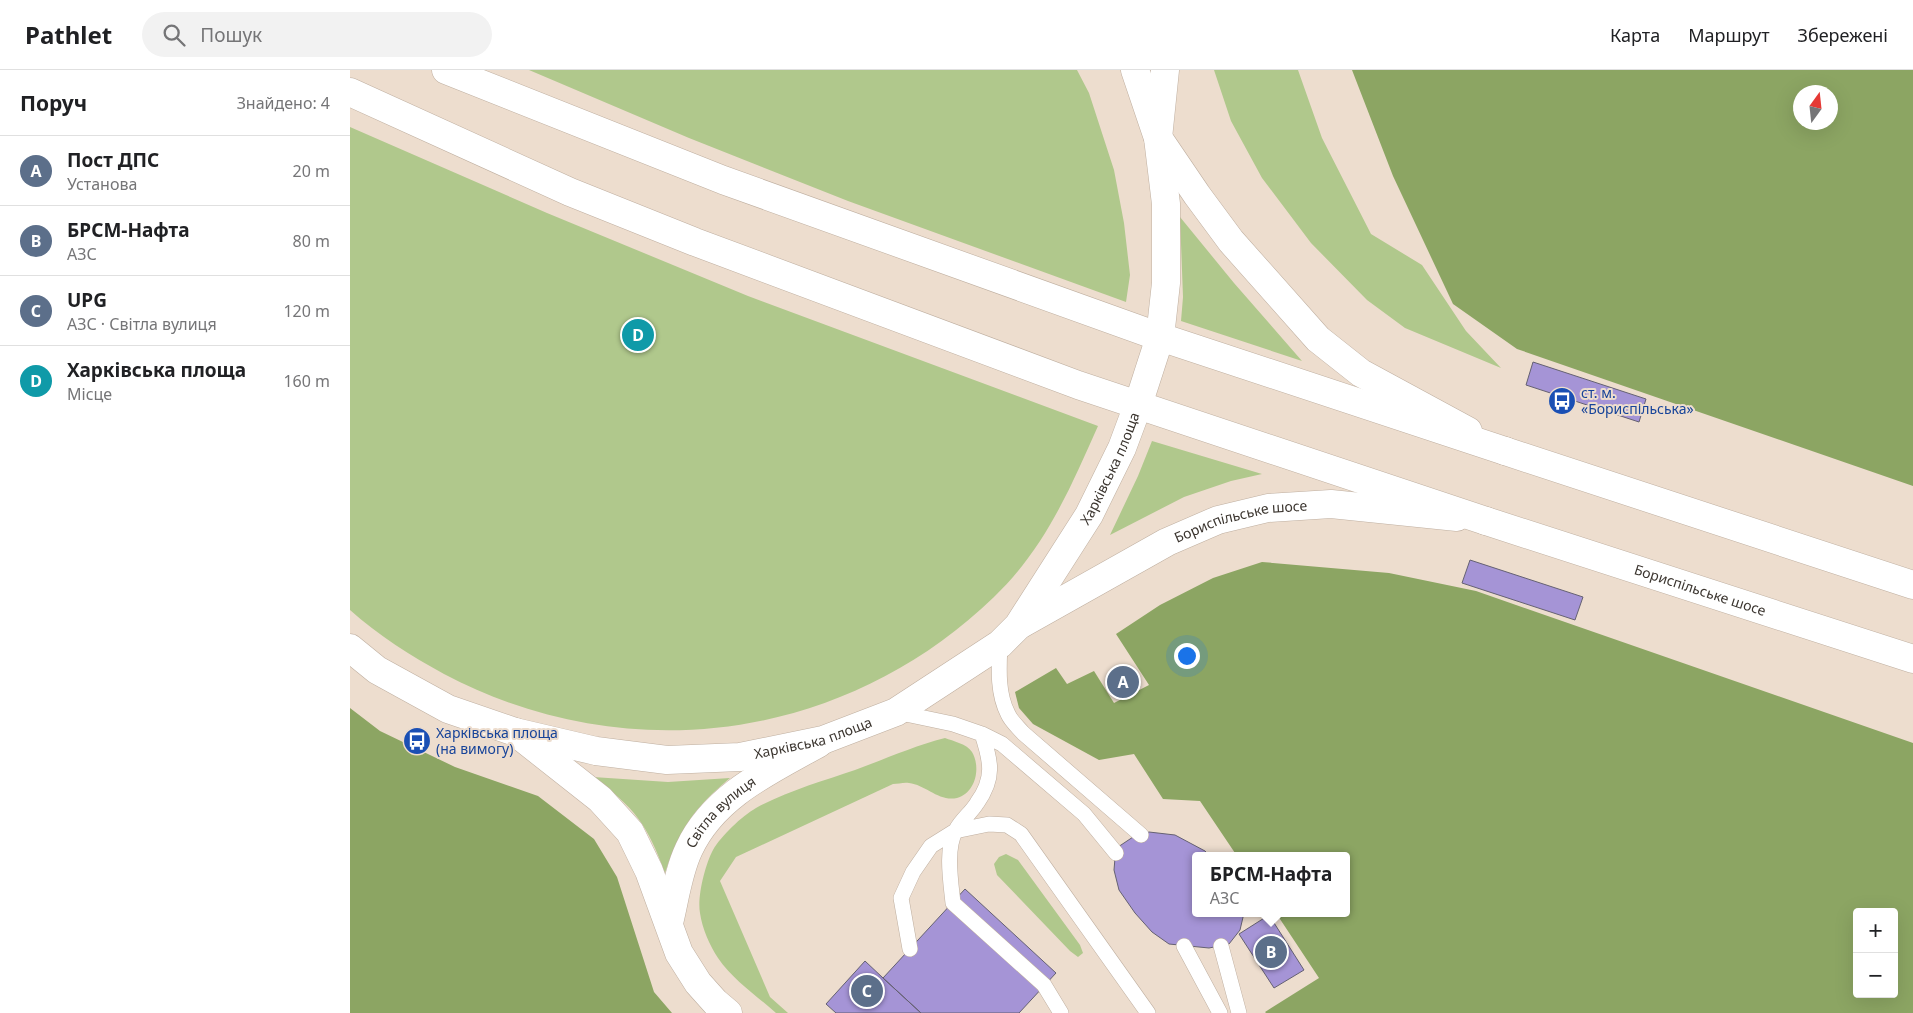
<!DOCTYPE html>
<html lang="uk">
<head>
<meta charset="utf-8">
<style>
  :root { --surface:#fff; --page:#f2f2f2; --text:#202124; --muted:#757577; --line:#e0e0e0; --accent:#0b8043 }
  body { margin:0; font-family:"Noto Sans",sans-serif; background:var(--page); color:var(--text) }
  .controls { position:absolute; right:15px; bottom:15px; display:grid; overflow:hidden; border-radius:5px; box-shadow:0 5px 20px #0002 }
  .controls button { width:45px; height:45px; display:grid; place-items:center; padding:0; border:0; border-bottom:1px solid var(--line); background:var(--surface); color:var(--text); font:25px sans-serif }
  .compass { position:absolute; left:1443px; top:15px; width:45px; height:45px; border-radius:50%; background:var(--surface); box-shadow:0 5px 20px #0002; rotate:15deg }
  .you { position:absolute; left:836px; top:585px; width:18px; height:18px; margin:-12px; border:4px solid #fff; border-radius:50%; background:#1a73e8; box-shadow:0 0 0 8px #1a73e833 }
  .badge { display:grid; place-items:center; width:32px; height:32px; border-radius:50%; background:var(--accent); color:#fff; font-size:16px; font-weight:700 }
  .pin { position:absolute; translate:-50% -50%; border:2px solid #fff; box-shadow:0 1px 5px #0006 }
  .popup { position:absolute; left:842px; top:782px; width:158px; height:65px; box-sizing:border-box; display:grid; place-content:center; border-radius:5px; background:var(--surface); filter:drop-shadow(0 1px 4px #0005); font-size:16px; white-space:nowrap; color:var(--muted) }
  .popup b { font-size:19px; color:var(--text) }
  .popup::after { content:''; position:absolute; left:50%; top:100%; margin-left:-10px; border:10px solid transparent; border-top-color:var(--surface) }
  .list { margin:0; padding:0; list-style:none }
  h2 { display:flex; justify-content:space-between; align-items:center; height:65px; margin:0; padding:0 20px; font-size:21px }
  h2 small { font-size:16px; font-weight:400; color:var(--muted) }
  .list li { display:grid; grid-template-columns:32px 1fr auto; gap:15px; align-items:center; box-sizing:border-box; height:70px; padding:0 20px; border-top:1px solid var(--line) }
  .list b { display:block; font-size:19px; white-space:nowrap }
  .list p { margin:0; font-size:16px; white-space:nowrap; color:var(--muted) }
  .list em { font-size:16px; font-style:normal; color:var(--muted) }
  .icon { flex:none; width:28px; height:28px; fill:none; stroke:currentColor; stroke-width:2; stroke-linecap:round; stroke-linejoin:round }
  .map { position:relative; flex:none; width:1563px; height:943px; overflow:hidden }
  header { display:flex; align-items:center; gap:30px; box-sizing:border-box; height:70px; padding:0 25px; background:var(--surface); border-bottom:1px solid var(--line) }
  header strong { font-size:24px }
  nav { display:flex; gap:28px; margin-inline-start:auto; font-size:18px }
  .search { width:350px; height:45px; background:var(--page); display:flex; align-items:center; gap:12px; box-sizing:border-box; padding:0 18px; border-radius:28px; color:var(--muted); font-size:19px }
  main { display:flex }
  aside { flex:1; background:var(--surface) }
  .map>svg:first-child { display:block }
  .green { fill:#b0c88c }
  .forest { fill:#8ca563; fill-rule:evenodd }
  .building { fill:#a594d6; stroke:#656172 }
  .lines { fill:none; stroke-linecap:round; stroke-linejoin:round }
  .service-casing { stroke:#bfafa0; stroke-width:16 }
  .secondary-casing { stroke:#bfafa0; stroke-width:29 }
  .primary-casing { stroke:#bfafa0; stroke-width:29 }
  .trunk-casing { stroke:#bfafa0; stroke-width:29 }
  .motorway-casing { stroke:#bfafa0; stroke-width:29 }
  .service { stroke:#fff; stroke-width:15 }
  .secondary { stroke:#fff; stroke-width:28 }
  .primary { stroke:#fff; stroke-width:28 }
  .trunk { stroke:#fff; stroke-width:28 }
  .motorway { stroke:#fff; stroke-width:28 }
  .labels { text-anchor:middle; stroke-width:4; stroke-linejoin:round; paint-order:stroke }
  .transit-label { font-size:14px; fill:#164399; stroke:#edddce; text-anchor:start }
  .street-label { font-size:14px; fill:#3b352f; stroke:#edddce }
</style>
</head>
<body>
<header>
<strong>Pathlet</strong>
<div class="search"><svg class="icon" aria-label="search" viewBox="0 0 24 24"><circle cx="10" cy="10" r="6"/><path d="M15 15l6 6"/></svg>Пошук</div>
<nav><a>Карта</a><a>Маршрут</a><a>Збережені</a></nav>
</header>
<main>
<aside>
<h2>Поруч<small>Знайдено: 4</small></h2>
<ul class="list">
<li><span class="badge" style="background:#5c6f8a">A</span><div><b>Пост ДПС</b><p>Установа</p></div><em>20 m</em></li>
<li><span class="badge" style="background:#5c6f8a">B</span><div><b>БРСМ-Нафта</b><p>АЗС</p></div><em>80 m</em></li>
<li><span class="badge" style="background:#5c6f8a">C</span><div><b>UPG</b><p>АЗС · Світла вулиця</p></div><em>120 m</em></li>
<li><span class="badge" style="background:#0f9aa8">D</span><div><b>Харківська площа</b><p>Місце</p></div><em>160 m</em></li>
</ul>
</aside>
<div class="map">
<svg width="1563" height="943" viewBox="0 0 1563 943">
  <rect width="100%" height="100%" fill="#edddce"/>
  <path class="green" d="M179 0H727L739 23 764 100 774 153 780 205 776 232 498 131 339 68Z
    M864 0H948L972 68 1021 164 1072 195 1116 261 1151 298 1055 258 1017 230 961 173 912 108 881 51Z
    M0 57 197 143 398 226 748 356C720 419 695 478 644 527 495 671 277 701 94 604 61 586 28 565 0 540Z
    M830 147 884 213 952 291 831 251 833 227Z
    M802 371 912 404 881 411 834 427 760 465 788 406Z
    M595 668C603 671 617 674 622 682 631 697 626 723 607 728 589 732 576 715 559 713 554 712 548 714 543 714L386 787 370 811 420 927 438 943H426C407 926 383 910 368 888 360 876 352 858 350 843 347 827 355 795 363 780 371 766 392 746 406 738 437 721 473 711 505 700 535 689 564 676 595 668Z
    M243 707 318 712 380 708C343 739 330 759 315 803 297 754 285 738 243 707Z
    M656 784 668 790 730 875 733 883 728 887 720 881 647 805 644 794 649 787Z"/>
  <path class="forest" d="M1002 0H1563V416L1167 279 1103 234 1043 106ZM1450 22H1480V52H1450Z
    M912 492 1039 503 1126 521 1563 673V943H916L915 942 969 908 926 843H996V786H887L850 731 813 729 784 684 749 690 683 654 669 638 665 622 706 598 717 614 744 601 764 633 799 615 766 564 810 535 863 508ZM1507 842H1544V924H1507Z
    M0 638 30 661 105 697 188 726 244 769 267 807 304 922 322 943H0Z"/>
  <path class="building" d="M1183 292 1296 329 1289 352 1176 315Z
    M1120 490 1233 527 1225 550 1112 513Z
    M779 596 790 617 768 628 757 607Z
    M799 762 825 765 855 781 860 786H846V843H894L890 860 879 874 859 878 819 874 802 862 785 843 769 820 764 800 765 788 768 777 783 767Z
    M615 819 706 903 669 943H571L533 908Z
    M919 845 954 900 924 918 889 864Z
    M515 891 533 908 571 943H486L476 934Z"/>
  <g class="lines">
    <g class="service-casing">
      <path id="service" d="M650 574C649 597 647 623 658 644 661 651 668 657 673 663L791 765
        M546 642 603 654 632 664 652 674 734 744 766 783
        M632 664C641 691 645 708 627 733 621 743 611 750 606 760 595 778 601 813 603 833L694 915 711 943
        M834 876 870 943
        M871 876 889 943
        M560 879 551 828 563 802 581 776 605 761 639 754 657 755 671 764 798 943"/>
    </g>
    <g class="secondary-casing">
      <g id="secondary">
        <path d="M808 68 815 0"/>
        <path d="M165 662 250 729 280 762 299 801 329 883 348 913 365 932 378 943"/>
        <path id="s1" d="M319 853C325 829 328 802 339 779 364 725 421 700 469 673"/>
      </g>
    </g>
    <g class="primary-casing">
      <g id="primary">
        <path d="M811 72 847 125 881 171 968 269 1011 303 1118 361"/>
        <path id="s2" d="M671 554 817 472 868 450 918 438 981 434 1107 447"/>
        <path id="s3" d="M0 578 27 600 98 639 165 662 246 681 317 690 390 687 473 670 546 642 650 574 668 556 739 445 772 378 788 335 810 267 816 213V134L808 68 785 0"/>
      </g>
    </g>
    <g class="trunk-casing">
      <path id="trunk" d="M96 0 373 110 810 267 1155 381
        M0 22 220 122 345 172 728 315 1136 451"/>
    </g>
    <g class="motorway-casing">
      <g id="motorway">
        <path d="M1155 381 1563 515"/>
        <path id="s4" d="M1136 451 1563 589"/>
      </g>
    </g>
    <use href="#service" class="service"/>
    <use href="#secondary" class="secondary"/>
    <use href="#primary" class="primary"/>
    <use href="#trunk" class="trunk"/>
    <use href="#motorway" class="motorway"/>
  </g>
  <defs>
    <g id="bus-disc" transform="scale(1.4375)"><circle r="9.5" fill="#1a4fb4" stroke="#edddce"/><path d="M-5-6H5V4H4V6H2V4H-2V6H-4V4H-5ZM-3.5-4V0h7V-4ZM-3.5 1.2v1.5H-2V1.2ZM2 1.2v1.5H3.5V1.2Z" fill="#fff"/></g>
  </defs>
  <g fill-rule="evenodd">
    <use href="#bus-disc" x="1212" y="331"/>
    <use href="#bus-disc" x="67" y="671"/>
  </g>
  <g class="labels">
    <g class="transit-label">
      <text x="1231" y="328">ст. м.<tspan x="1231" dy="16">«Бориспільська»</tspan></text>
      <text x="86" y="668">Харківська площа<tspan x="86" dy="16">(на вимогу)</tspan></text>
    </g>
    <g class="street-label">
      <text dy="5" stroke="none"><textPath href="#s3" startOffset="910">Харківська площа</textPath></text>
      <text dy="5" stroke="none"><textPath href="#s2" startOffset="245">Бориспільське шосе</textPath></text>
      <text dy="5" stroke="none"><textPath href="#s4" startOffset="225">Бориспільське шосе</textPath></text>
      <text dy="5" stroke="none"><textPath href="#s3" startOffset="490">Харківська площа</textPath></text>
      <text dy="5" stroke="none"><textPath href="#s1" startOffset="126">Світла вулиця</textPath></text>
    </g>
  </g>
</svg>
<div class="controls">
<button>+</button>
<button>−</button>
</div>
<svg class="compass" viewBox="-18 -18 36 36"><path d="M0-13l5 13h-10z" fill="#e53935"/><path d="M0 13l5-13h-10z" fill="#757577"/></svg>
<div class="you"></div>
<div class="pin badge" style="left:773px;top:612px;background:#5c6f8a">A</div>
<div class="pin badge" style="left:921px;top:882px;background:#5c6f8a">B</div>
<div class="popup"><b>БРСМ-Нафта</b>АЗС</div>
<div class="pin badge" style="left:517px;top:921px;background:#5c6f8a">C</div>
<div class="pin badge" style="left:288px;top:265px;background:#0f9aa8">D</div>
</div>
</main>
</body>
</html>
